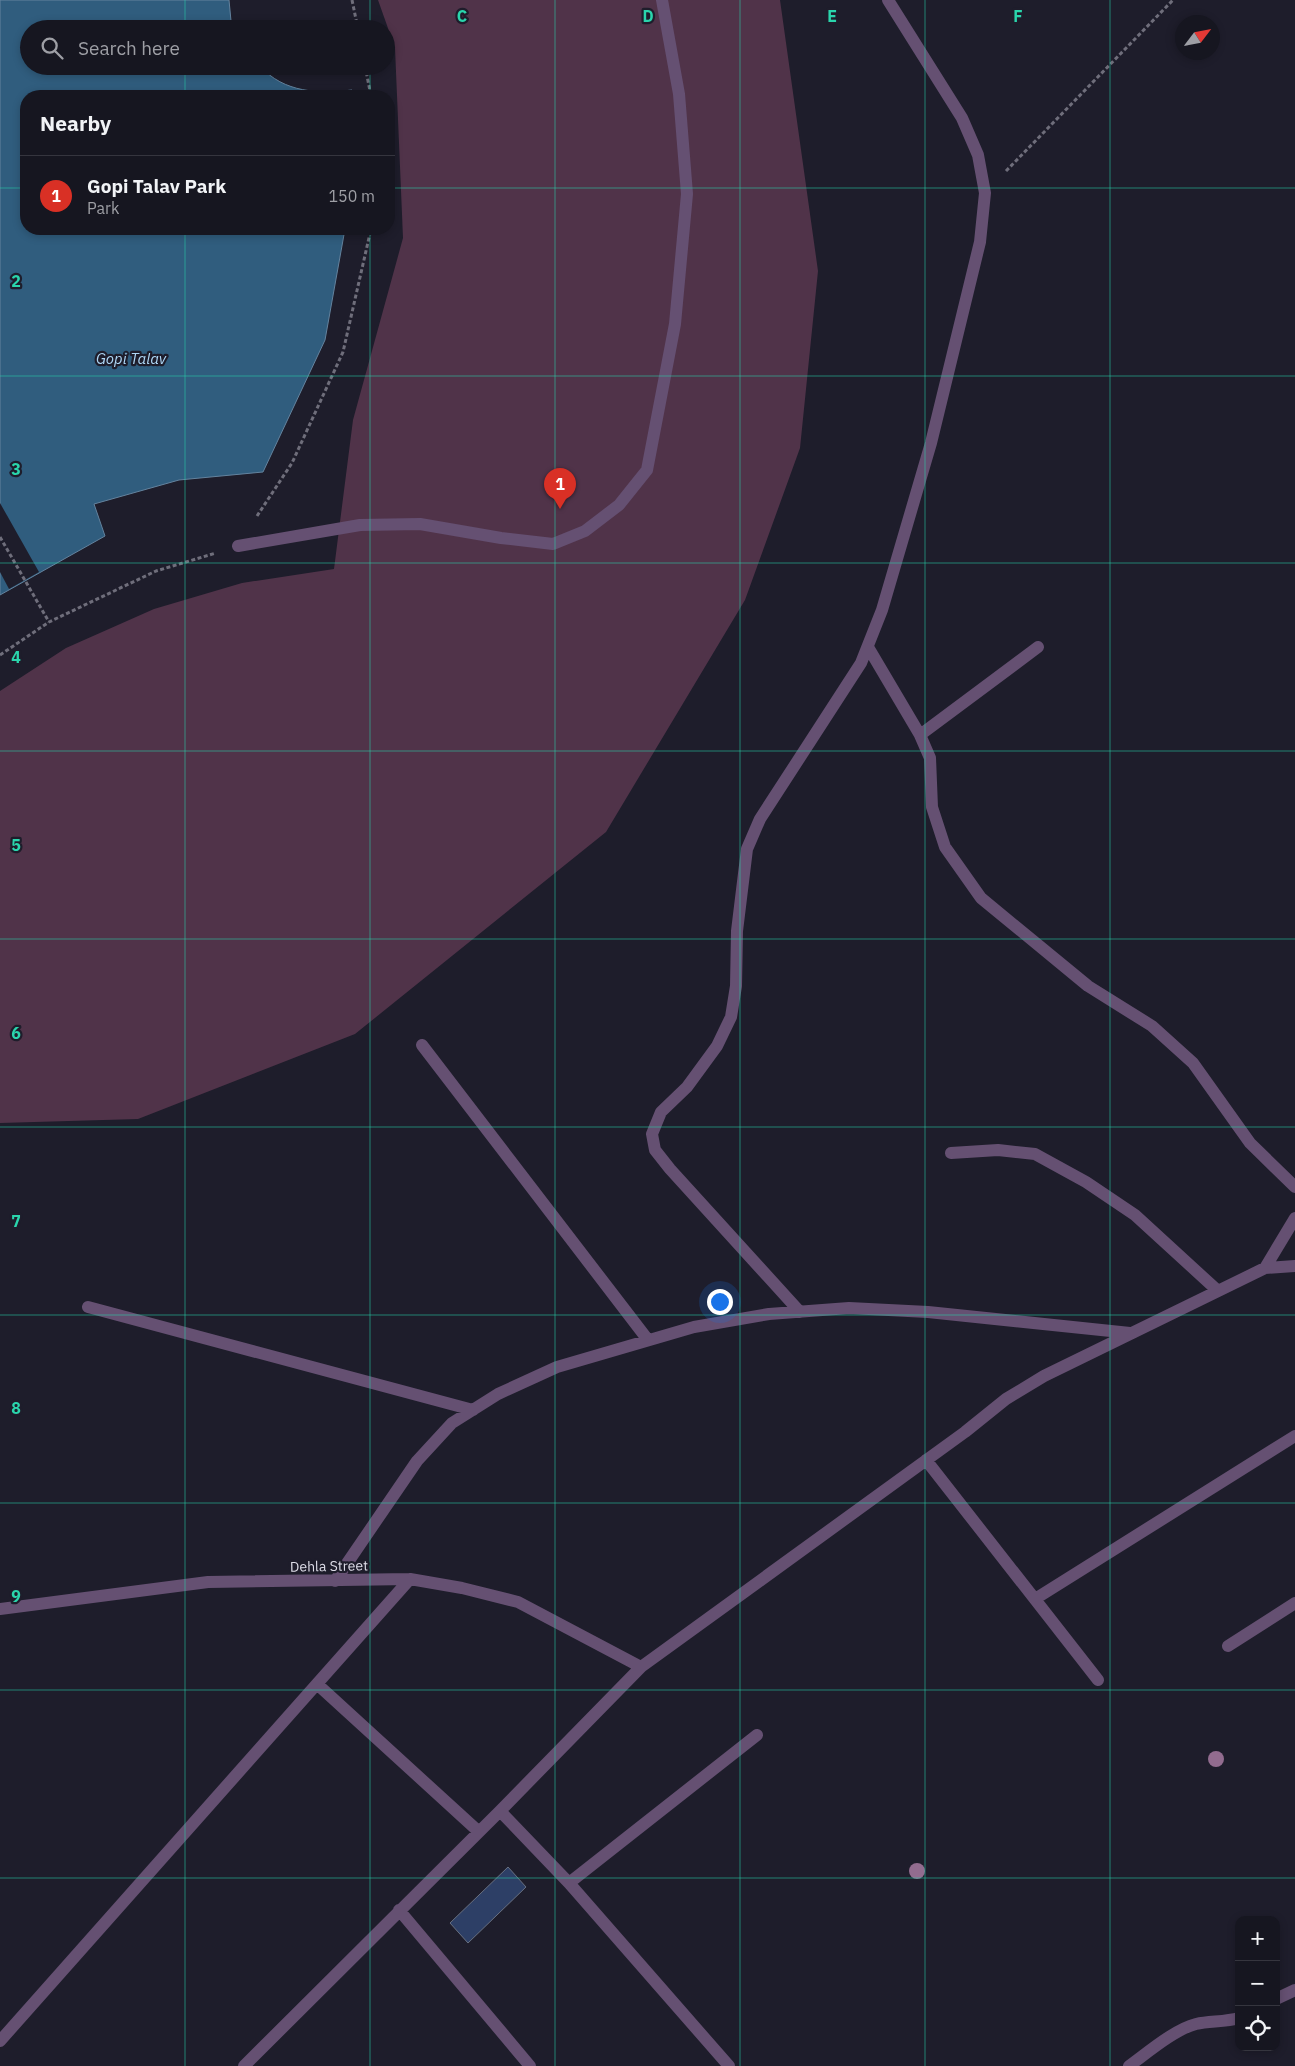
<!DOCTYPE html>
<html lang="en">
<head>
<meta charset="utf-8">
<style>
  :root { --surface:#161620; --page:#23232d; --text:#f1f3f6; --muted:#9e9fa5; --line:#35353e; --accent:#d93025 }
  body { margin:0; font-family:"IBM Plex Sans",sans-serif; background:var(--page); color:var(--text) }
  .controls { position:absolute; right:15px; bottom:15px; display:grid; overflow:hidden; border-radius:10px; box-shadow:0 2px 8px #0003 }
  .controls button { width:45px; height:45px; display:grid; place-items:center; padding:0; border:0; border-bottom:1px solid var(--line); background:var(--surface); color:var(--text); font:25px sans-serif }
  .compass { position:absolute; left:1175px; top:15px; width:45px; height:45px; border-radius:50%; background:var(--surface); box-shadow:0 2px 8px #0003; rotate:58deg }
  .you { position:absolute; left:719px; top:1301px; width:18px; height:18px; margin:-12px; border:4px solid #fff; border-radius:50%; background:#1a73e8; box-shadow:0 0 0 8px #1a73e833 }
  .badge { display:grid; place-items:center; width:32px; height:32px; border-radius:50%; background:var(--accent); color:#fff; font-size:16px; font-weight:700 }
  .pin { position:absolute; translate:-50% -41px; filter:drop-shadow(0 1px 2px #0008) }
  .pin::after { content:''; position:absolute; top:26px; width:18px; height:15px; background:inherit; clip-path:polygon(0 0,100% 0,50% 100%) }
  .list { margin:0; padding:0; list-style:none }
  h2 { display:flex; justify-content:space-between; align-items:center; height:65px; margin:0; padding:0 20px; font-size:21px }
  h2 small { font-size:16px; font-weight:400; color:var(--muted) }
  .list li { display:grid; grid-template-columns:32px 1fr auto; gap:15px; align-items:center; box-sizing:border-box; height:80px; padding:0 20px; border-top:1px solid var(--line) }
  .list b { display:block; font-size:19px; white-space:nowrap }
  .list p { margin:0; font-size:16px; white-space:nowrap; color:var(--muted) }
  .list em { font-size:16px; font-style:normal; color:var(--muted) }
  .icon { flex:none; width:28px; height:28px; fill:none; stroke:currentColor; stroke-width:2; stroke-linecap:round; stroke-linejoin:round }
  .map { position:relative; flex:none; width:1295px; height:2066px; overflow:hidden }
  .search { position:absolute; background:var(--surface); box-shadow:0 2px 8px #0003; left:20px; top:20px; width:375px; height:55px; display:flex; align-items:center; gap:12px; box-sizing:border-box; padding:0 18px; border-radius:28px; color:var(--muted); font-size:19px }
  .panel { position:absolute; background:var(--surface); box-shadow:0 2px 8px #0003; left:20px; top:90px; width:375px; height:145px; border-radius:20px }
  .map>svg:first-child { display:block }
  .green { fill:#503349 }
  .water { fill:#305d7e; stroke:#64839e }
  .pier { fill:#1e1d2b }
  .building { fill:#2d3f66; stroke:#687081 }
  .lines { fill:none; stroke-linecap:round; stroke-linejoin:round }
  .path { stroke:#6f6e7b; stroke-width:3; stroke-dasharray:4 2.5; stroke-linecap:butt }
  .minor { stroke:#655072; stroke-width:12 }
  .tree { fill:#926c8f }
  .grid { fill:none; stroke:#2ad5ac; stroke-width:1; stroke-opacity:0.55 }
  .labels { text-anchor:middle; stroke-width:4.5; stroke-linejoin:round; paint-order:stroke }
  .street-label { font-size:14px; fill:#dedde8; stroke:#1e1d2b }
  .water-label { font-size:15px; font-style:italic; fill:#aed7f6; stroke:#1e1d2b }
  .grid-label { font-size:16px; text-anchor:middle; font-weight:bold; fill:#2ad5ac; stroke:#1e1d2b; stroke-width:4.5; stroke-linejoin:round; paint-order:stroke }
</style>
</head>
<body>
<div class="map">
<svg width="1295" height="2066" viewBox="0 0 1295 2066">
  <rect width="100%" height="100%" fill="#1e1d2b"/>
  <path class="green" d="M378 0H780L818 271 800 448 745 600 606 832 355 1034 138 1119 0 1123V691L66 648 154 609 242 583 334 569 353 420 403 238 395 48Z"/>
  <path class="water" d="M0 0H229L231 21 235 29H29V66H260C284 93 319 94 352 90V96H26V229H345L325 340 263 472 179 480 94 504 105 536 0 595Z"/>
  <path class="pier" d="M0 503 39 572 9 589 0 572Z"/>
  <path class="building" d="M508 1867 526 1887 468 1943 450 1923Z"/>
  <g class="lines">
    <path class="path" d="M352 0 358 29
      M365 66 371 96
      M1006 171 1173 0
      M257 516 292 463 343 352 371 229
      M0 537 49 622
      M0 655 49 622 156 571 216 553"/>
    <path class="minor" d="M238 546 360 525 420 524 501 538 553 544 585 531 619 505 647 470 675 324 687 194 679 94 662 0
      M868 647 920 735 930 758 932 807 945 847 981 898 1088 986 1152 1026 1193 1063 1250 1143 1295 1187
      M920 735 1038 647
      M422 1045 648 1340
      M951 1153 998 1150 1035 1154 1086 1182 1135 1215 1218 1291
      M1265 1268 1295 1218
      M88 1307 473 1410
      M800 1312 670 1169 655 1150 652 1134 661 1112 687 1087 717 1046 731 1017 736 986 737 931 747 849 760 819 861 663 882 610 931 443 980 242 985 193 978 155 962 118 888 0
      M926 1460 1098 1680
      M335 1581 417 1461 452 1423 498 1394 557 1367 694 1327 769 1314 849 1308 928 1312 1130 1333
      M1035 1599 1295 1436
      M0 1609 208 1582 410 1579 462 1588 518 1602 641 1667
      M1228 1646 1295 1603
      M317 1684 478 1831
      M500 1811 569 1883 729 2066
      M569 1883 757 1735
      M399 1910 530 2066
      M1276 1999 1295 1990
      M0 2041 410 1579
      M244 2066 500 1811 641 1667 965 1432 1006 1399 1044 1376 1265 1268 1295 1266
      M1129 2066C1147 2053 1175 2029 1196 2024 1210 2021 1225 2022 1239 2018"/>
  </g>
  <g class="tree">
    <circle cx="1216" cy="1759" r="8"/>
    <circle cx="917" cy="1871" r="8"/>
  </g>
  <path class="grid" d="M185 0V29M370 0V29M555 0V2066M740 0V2066M925 0V2066M1110 0V2066M185 66V96M370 66V96M0 188H26M389 188H1295M185 229V2066M370 229V2066M0 376H1295M0 563H1295M0 751H1295M0 939H1295M0 1127H1295M0 1315H1295M0 1503H1295M0 1690H1295M0 1878H1295"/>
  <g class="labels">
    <g class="street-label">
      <text transform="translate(329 1566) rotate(-1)" y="5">Dehla Street</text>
    </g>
    <g class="water-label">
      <text x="131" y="364">Gopi Talav</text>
    </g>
  </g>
  <g class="grid-label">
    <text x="462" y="22">C</text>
    <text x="648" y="22">D</text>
    <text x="832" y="22">E</text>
    <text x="1018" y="22">F</text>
    <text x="16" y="287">2</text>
    <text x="16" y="475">3</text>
    <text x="16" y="663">4</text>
    <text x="16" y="851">5</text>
    <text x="16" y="1039">6</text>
    <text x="16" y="1227">7</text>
    <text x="16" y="1414">8</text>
    <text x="16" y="1602">9</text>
  </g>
</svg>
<div class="controls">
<button>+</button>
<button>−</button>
<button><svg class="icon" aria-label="locate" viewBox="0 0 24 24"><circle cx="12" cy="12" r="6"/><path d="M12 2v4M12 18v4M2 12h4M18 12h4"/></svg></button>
</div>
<svg class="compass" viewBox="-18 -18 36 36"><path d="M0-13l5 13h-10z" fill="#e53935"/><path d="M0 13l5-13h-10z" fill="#9e9fa5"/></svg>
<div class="you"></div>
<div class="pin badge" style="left:560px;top:509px">1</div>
<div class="search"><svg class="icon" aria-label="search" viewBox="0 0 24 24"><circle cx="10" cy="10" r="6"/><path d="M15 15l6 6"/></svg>Search here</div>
<section class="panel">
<h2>Nearby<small></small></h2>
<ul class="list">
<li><span class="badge">1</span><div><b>Gopi Talav Park</b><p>Park</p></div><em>150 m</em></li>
</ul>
</section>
</div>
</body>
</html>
